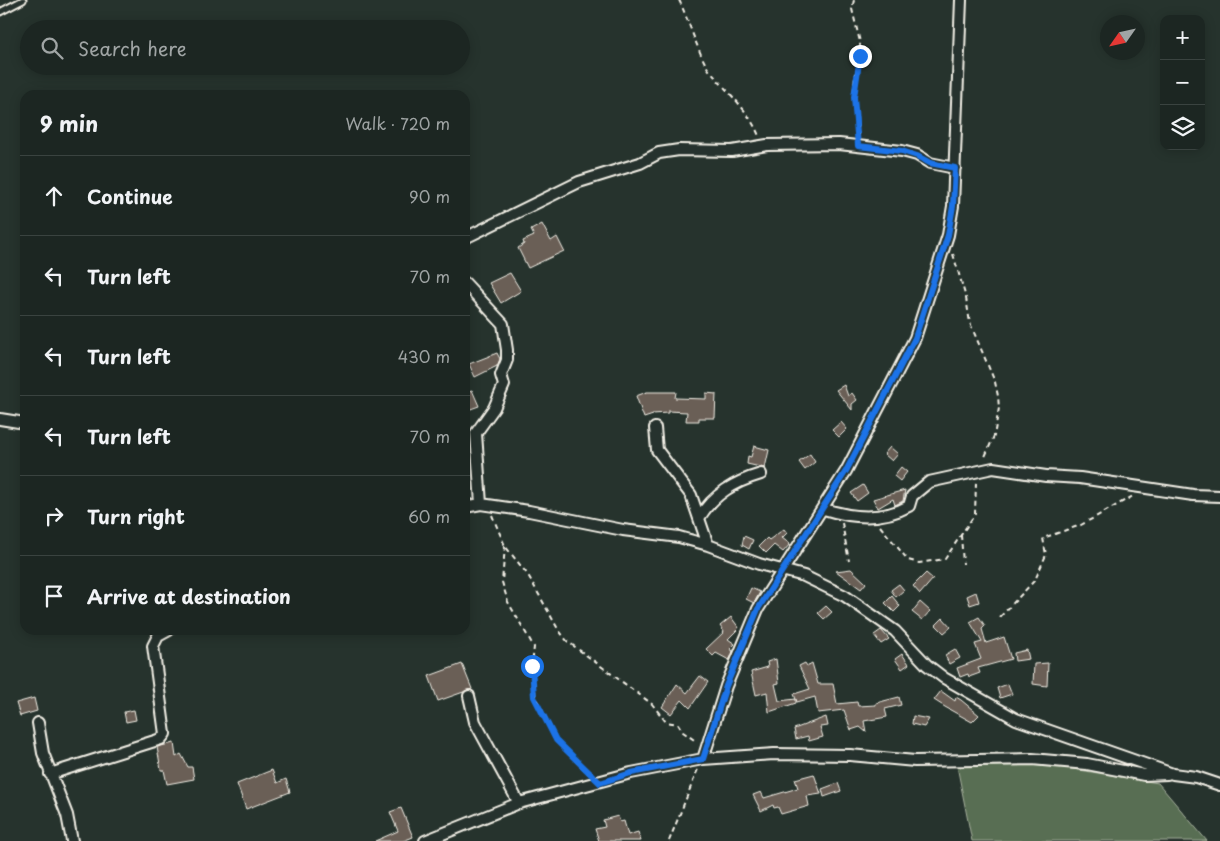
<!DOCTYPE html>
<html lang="en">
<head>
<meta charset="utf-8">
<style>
  :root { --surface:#1c2622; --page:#252e2a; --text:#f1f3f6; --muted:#a0a5a5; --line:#3a4340 }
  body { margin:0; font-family:"Playpen Sans",sans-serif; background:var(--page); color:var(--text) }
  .controls { position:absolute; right:15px; top:15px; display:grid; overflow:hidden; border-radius:10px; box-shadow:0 2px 12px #0003 }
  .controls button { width:45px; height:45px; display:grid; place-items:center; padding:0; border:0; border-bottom:1px solid var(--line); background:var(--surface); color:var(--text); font:25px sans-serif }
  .compass { position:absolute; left:1100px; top:15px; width:45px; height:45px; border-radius:50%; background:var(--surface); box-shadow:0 2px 12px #0003; rotate:236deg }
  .stop { position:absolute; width:15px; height:15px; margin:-11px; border:4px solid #1a73e8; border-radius:50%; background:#fff }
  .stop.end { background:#1a73e8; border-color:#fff; box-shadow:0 1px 5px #0008 }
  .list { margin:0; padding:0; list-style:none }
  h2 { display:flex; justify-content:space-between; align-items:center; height:65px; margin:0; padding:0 20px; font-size:21px }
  h2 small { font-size:16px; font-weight:400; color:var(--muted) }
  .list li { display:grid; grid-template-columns:32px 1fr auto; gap:15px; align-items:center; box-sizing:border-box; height:80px; padding:0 20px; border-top:1px solid var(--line) }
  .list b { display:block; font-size:19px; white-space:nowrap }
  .list em { font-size:16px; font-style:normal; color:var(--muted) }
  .icon { flex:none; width:28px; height:28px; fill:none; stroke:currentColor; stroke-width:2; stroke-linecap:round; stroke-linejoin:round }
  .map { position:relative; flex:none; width:1220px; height:841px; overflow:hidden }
  .search { position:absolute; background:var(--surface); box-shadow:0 2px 12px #0003; left:20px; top:20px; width:450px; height:55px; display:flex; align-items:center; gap:12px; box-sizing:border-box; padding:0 18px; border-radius:28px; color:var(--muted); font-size:19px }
  .panel { position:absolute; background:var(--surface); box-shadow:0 2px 12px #0003; left:20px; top:90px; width:450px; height:545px; border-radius:15px }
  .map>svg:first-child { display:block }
  .green { fill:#586e52; stroke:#a6b09d }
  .building { fill:#6b5f57; stroke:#f4f1e8 }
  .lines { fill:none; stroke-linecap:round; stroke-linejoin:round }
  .lane-casing { stroke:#f4f1e8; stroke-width:9 }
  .street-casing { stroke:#f4f1e8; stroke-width:14 }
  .path { stroke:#f4f1e8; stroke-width:2; stroke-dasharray:5 4; stroke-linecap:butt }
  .lane { stroke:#26332d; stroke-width:5 }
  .street { stroke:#26332d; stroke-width:10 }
  .route { stroke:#1a73e8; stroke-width:6 }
</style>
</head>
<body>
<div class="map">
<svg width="1220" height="841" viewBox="0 0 1220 841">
  <rect width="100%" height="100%" fill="#26332d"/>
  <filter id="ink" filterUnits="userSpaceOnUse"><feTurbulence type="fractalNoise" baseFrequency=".02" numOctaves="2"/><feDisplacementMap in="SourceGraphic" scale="10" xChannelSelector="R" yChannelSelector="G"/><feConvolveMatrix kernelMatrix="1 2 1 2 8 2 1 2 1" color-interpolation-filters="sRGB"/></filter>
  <g filter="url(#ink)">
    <path class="green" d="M1043 764 1158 783 1207 841H972L957 766Z"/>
    <path class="building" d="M542 224 551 241 557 237 564 251 528 268 518 248 524 244 523 241 534 236 531 230Z
      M510 273 521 291 501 303 489 283Z
      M497 353 500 359 497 366 475 377 469 364Z
      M844 385 848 396 852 393 857 400 852 404V410L836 390Z
      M472 390 479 406 465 411V392Z
      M647 392H676L675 398 706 399V393L716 394 715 418H699V421H686L687 412 668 411V413L652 414 653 415 644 418 636 396Z
      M841 422 847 429 839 437 832 430Z
      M754 446 769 450 765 468 747 464 748 456 751 457Z
      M890 447 898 454 892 461 884 454Z
      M810 454 815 462 805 470 799 462Z
      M901 467 907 472 900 481 894 476Z
      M863 485 868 493 857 501 851 493Z
      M905 490 903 501 895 505 893 499 878 508 873 499Z
      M784 529 787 533 782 538 790 544 783 552 774 545 766 553 759 546 767 538 769 540Z
      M744 536 753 540 749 549 742 545Z
      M851 569 866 583 861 589 836 571Z
      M926 573 933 579 920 594 913 586Z
      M899 584 904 590 896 597 891 590Z
      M751 588 760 592 754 603 746 599Z
      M976 592 979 602 970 605 967 596Z
      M892 596 900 606 894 612 885 603Z
      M920 602 930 611 922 620 912 612Z
      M826 606 832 612 824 619 818 613Z
      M731 617 739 628 728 639 735 644 730 649 733 651 731 657 729 660 716 653 713 656 706 649 724 632 720 626Z
      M979 617 985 626 982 629 986 643 1004 637 1011 659 978 668 980 673 969 677 968 674 960 677 957 668 981 659 975 644 982 642 970 622Z
      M943 618 951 627 944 633 936 625Z
      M881 630 889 639 881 644 874 635Z
      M955 649 960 658 949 664 945 655Z
      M1027 650 1029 659 1015 661 1014 653Z
      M902 654 909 664 902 669 895 659Z
      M776 659 779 683 775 684 779 701 796 699V703L769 712 767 692 756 695 751 672 768 667 767 662Z
      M805 663 807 666 812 663 818 684H833L837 704 857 702 858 706 876 705V703L899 697 901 705 885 709 887 717 864 721 866 732 860 727 851 730 844 710 818 713 815 697 797 702 794 694 810 689 799 666Z
      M1048 663 1047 686 1033 684 1034 664Z
      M462 664 472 689 438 701 429 676Z
      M700 676 708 682 690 708 682 700 671 714 662 707 677 684 687 693Z
      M1008 684 1012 694 1000 698 997 688Z
      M941 691 955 701 956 697 961 700 979 715 972 722 945 707 934 700Z
      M34 698 37 711 20 716 16 703Z
      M134 710 136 720 126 722 124 712Z
      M913 716 929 719 924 727 912 724Z
      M826 717 828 726 820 727 823 737 809 741 808 736 796 739 794 729Z
      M174 743 176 757 181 754 188 767H192L194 779 167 784 164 770H161L157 747Z
      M272 770 277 783 286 779 290 792 246 809 237 784Z
      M814 774 821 794 807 796 809 806 781 814 778 807 774 808 773 805 761 811 753 795 761 792 764 798 798 788 795 779Z
      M838 783 841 791 824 797 822 789Z
      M401 808 413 837 403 841H375L398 831 390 812Z
      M618 816 620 822 624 821 628 835 638 832 641 841H599L595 829 605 827 603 820Z"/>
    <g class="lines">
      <g class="lane-casing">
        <path id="lane" d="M0 12 23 0"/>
      </g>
      <g class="street-casing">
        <path id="street" d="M465 238 579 182 640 163 659 153 679 150 732 151 767 145 839 144 902 151 917 155 930 163 955 168
          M465 283 503 324 507 350V360L501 375 504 385 494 408 476 433 481 504
          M0 419 25 423
          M655 428 657 450 691 495 708 545
          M465 507 481 504 529 511 623 530 679 537 708 545 759 564 804 576 845 596 895 631 927 665 944 678 1016 719 1173 774 1196 777 1220 785
          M824 509C852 518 882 521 909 506L912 496 929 482 993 468 1046 476 1080 478 1193 495 1220 496
          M699 518C714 494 734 482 761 474
          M469 696 475 722 519 803
          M38 723 43 753 67 815 72 841
          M703 759 726 686 758 609 846 471 915 338 948 235 953 206 961 0
          M50 774 161 739 165 734 153 646 158 636 169 630
          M425 841 519 803 631 773 703 759 774 754 850 755 915 761 1032 759 1087 764 1144 775 1167 774"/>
      </g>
      <path class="path" d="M679 0C687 16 701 61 710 71 728 93 748 109 759 136
        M854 0 852 9 860 42V66L855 76 854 97 858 136
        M953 254 966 298 970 323 995 382 998 396 999 408 994 436 984 459
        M492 515 505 546 528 575 558 629 567 641 652 704 666 722 678 724 683 732 697 742
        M842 523 849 561
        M880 526 908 560 919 563 945 559 975 514 976 482
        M961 535 963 564
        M505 546 502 582 508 602 534 647 532 666 535 697 556 740 589 773
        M1000 617 1035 580 1046 555 1043 538 1081 525 1133 496
        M669 841 698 769"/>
      <use href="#lane" class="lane"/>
      <use href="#street" class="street"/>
    </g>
  </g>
  <g class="lines" filter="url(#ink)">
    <path class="route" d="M532 666 534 697 556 740 600 783 631 773 703 759 726 686 758 609 846 471 915 338 948 235 953 206 955 168 930 163 917 156 902 151 858 146 854 97 860 56"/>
  </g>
</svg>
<div class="controls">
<button>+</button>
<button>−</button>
<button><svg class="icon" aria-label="layers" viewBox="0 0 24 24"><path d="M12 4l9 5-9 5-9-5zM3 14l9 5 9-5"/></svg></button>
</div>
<svg class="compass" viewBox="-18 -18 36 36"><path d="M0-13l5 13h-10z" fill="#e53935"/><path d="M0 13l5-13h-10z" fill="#a0a5a5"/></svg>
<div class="stop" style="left:532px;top:666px"></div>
<div class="stop end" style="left:860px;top:56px"></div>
<div class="search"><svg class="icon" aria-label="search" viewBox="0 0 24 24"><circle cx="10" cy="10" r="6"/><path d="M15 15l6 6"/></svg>Search here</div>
<section class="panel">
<h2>9 min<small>Walk · 720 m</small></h2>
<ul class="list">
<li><svg class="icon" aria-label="ahead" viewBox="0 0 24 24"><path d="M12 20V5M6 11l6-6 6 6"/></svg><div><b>Continue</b></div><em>90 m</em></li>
<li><svg class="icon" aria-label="left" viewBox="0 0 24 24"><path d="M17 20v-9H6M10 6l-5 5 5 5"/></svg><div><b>Turn left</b></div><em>70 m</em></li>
<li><svg class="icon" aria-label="left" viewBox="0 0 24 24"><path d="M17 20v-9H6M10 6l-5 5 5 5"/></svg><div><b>Turn left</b></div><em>430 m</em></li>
<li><svg class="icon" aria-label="left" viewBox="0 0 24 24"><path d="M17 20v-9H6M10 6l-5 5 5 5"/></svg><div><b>Turn left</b></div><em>70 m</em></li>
<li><svg class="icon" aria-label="right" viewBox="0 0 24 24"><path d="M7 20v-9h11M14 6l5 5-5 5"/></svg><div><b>Turn right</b></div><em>60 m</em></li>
<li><svg class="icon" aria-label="arrive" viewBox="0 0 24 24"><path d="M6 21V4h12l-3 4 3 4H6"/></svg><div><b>Arrive at destination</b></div></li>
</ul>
</section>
</div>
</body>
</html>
